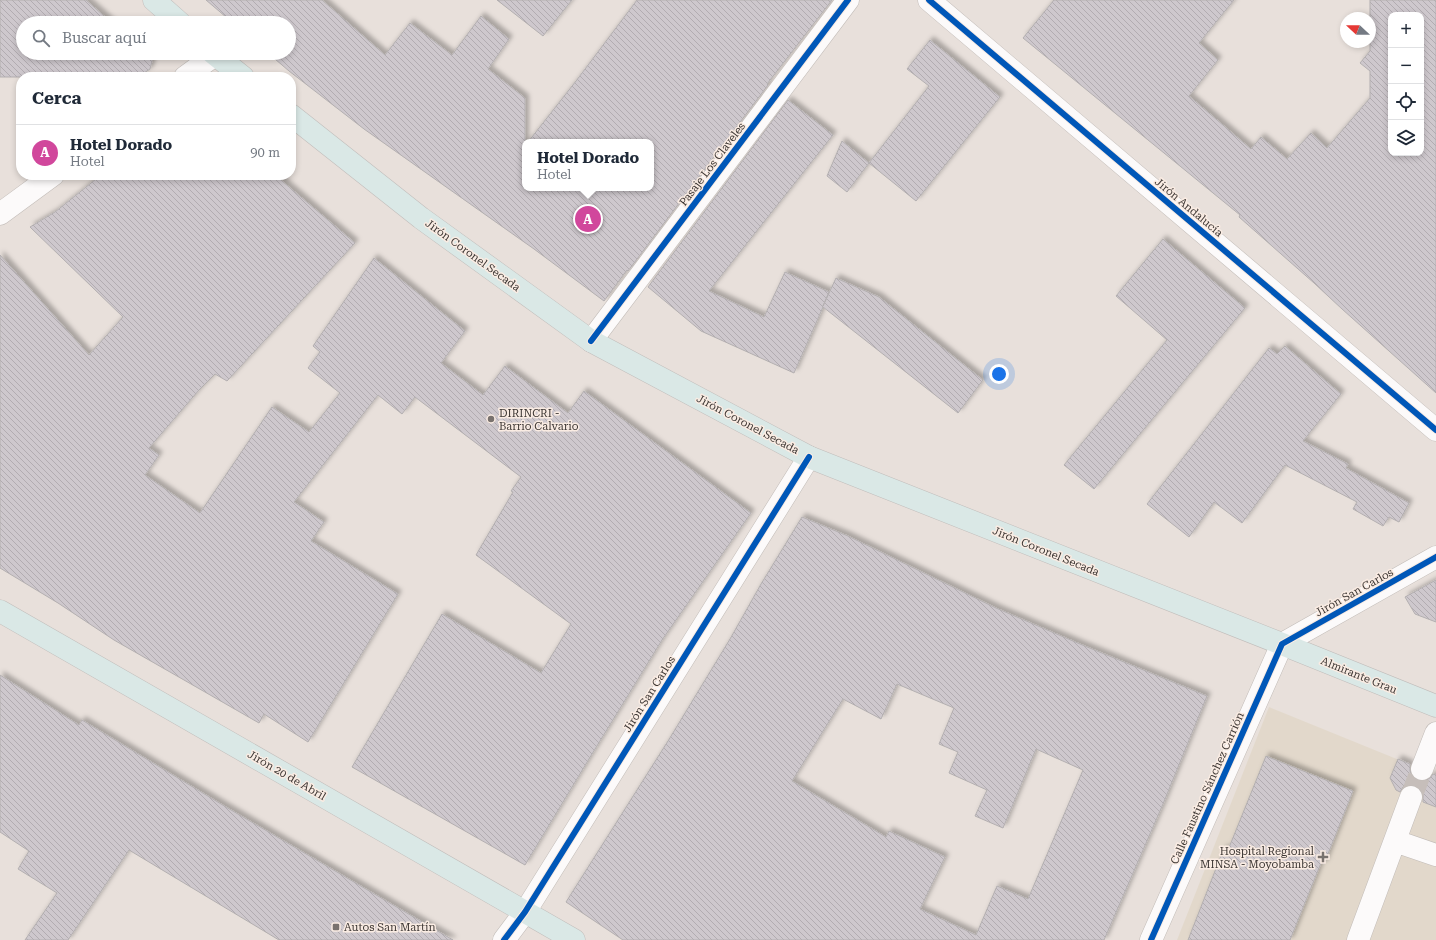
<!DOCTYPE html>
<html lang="es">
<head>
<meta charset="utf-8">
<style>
  :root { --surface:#fff; --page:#f2f2f3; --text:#1f2937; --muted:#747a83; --line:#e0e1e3; --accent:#79726e }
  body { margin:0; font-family:"Roboto Serif",serif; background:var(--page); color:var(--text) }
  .controls { position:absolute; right:12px; top:12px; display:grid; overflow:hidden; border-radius:8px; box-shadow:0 2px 6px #0003 }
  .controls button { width:36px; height:36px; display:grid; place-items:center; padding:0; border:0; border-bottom:1px solid var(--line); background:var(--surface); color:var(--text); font:20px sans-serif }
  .compass { position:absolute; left:1340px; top:12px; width:36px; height:36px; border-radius:50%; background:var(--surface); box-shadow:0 2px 6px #0003; rotate:292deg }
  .you { position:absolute; left:999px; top:374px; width:14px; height:14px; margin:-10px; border:3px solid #fff; border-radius:50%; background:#1a73e8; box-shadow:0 0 0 6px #1a73e833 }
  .badge { display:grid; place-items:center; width:26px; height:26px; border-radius:50%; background:var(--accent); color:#fff; font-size:13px; font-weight:700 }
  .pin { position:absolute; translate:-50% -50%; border:2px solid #fff; box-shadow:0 1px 4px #0006 }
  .popup { position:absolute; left:522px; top:139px; width:132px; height:52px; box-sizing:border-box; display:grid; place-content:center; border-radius:8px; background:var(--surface); filter:drop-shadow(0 1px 3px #0005); font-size:13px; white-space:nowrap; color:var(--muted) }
  .popup b { font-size:15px; color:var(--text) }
  .popup::after { content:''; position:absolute; left:50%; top:100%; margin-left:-8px; border:8px solid transparent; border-top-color:var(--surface) }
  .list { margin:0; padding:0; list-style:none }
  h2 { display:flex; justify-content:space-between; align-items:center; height:52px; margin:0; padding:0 16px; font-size:17px }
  h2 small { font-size:13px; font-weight:400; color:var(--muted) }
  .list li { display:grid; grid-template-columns:26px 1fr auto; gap:12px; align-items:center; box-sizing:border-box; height:56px; padding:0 16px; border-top:1px solid var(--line) }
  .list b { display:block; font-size:15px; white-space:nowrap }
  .list p { margin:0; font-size:13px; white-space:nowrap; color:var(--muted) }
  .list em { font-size:13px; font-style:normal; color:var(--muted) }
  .icon { flex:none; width:22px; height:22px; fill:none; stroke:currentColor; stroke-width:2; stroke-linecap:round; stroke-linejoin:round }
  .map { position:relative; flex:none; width:1436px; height:940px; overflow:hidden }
  .search { position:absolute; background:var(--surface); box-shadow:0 2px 6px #0003; left:16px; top:16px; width:280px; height:44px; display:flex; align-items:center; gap:10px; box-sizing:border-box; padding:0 14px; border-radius:22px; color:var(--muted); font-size:15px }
  .panel { position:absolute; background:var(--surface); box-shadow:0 2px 6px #0003; left:16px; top:72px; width:280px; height:108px; border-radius:16px }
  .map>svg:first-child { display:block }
  .medical { fill:#e2d8cb }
  .building { fill:url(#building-back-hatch); stroke:#b3afb0; fill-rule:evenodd; filter:url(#shadow) }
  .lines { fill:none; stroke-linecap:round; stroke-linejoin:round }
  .minor-tunnel { stroke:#c6beba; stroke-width:22; stroke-dasharray:22 11; stroke-linecap:butt }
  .minor-casing { stroke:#c2bcb8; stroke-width:23 }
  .major-casing { stroke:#c1bdbb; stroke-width:23 }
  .minor { stroke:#fcfafa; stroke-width:22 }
  .major { stroke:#dae8e6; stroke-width:22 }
  .cycleway-casing { stroke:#faece3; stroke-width:8 }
  .cycleway { stroke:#0057b8; stroke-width:6 }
  .poi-dot { fill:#79726e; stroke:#faece3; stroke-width:1.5 }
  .labels { text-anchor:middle; stroke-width:3; stroke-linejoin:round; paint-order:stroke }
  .street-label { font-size:11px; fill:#3d3734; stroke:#faece3 }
  .poi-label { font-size:11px; fill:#3d3734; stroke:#faece3; text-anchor:start }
</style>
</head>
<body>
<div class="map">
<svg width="1436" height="940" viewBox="0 0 1436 940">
  <defs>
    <pattern id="building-back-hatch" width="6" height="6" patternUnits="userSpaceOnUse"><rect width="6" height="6" fill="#cec8cd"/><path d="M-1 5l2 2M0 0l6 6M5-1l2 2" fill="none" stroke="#b2acb1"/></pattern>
    <filter id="shadow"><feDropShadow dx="3.5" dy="-3.5" stdDeviation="2" flood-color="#0004"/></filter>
  </defs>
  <rect width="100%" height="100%" fill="#e8e0db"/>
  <path class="medical" d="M1269 707 1436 775V940H1177Z"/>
  <path class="building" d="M0 0H86L112 23H23V53H148L153 57 150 69 138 77H0Z
    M206 0H322L385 55 410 23 452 55 481 16 509 39 488 69 525 98V188H651V142H528L576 81 637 0H832L767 84 768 85 628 271 627 270 604 301 534 249 364 129 289 71 268 53H289V23H233Z
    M497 0H572L543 36Z
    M1054 0H1234L1199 43 1218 60 1189 96 1251 149 1261 137 1287 159 1311 133 1327 148 1370 98V71L1360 63 1370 51V0H1436V393L1342 309 1314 283 1239 217 1240 215 1023 38ZM1391 15H1421V153H1391Z
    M930 40 1000 97 916 201 869 163 929 86 907 69Z
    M788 100 833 135 709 291 764 317 785 272 829 292 823 306 836 278 879 297 983 380 958 413 823 307 794 373 701 331 648 287Z
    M842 141 869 163 847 192 827 176Z
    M101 175H275L355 243 227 381 215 374 199 390 149 448 159 455 145 475 200 513 272 407 309 432 340 393 308 368 320 352 313 346 374 258 465 331 441 363 483 395 505 366 568 413 584 391 751 513 662 640 592 754 525 865 352 767 442 614 541 673 571 624 476 555 513 492 511 491 521 477 415 397 402 414 378 395 294 502 324 522 311 541 398 594 308 742 264 714 259 723 191 684 114 640 58 603 0 568V255L89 355 123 317 30 227 55 212Z
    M1163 239 1245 308 1094 489 1064 465 1167 340 1116 296Z
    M1285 346 1341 394 1303 441 1348 464 1346 468 1409 503 1399 522 1389 517 1383 526 1353 509 1357 502 1285 465 1242 523 1214 502 1189 537 1147 504 1269 348 1277 354Z
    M802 517 848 536 996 608 1080 644 1207 696 1163 804 1104 940H623L566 902 668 741 730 639 761 584ZM897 684 954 708 939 744 958 752 949 773 987 790 975 816 1003 828 1036 749 1083 770 1028 899 997 886 976 935 920 909 945 857 889 831 886 837 792 781 843 699 881 719Z
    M1436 580V622L1415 614 1405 597Z
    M0 675 79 725 82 720 226 807 453 940H279L129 850 68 940H25L57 893 18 869 29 851 0 832Z
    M1266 756 1353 791 1324 864 1321 863 1290 940H1188L1224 848 1228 850Z
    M1398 759 1410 764V771L1413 777 1417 780 1424 781 1430 778 1433 774 1436 775V807L1423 802V795L1421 789 1416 785H1409L1403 787 1400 792 1396 790 1390 778Z"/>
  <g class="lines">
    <path class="minor-tunnel" d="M1411 797 1422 769"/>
    <g class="minor-casing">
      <path id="minor" d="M929 0 1436 430
        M185 77 215 55
        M0 214 53 175
        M591 341 848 0
        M1422 769 1436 733
        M1395 841 1436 855
        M504 940 525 912 809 457
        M1151 940 1282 644 1436 557
        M1358 940 1411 797"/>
    </g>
    <g class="major-casing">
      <path id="major" d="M154 0 180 23
        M213 53 243 77
        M291 115 421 218 591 341 809 457 1282 644 1436 706
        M0 611 574 940"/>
    </g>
    <use href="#minor" class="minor"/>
    <use href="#major" class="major"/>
    <g class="cycleway-casing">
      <path id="cycleway" d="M929 0 1436 430
        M591 341 848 0
        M504 940 525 912 809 457
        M1151 940 1282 644 1436 557"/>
    </g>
    <use href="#cycleway" class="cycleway"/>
  </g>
  <g class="poi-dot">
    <circle cx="491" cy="419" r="4"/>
    <path d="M1321 851h4v4h4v4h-4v4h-4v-4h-4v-4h4z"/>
    <rect x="332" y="923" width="8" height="8" rx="2"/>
  </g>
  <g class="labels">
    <g class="street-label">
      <text transform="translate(712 164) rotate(-53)" y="4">Pasaje Los Claveles</text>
      <text transform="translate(1189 207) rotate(40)" y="4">Jirón Andalucía</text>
      <text transform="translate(473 255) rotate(36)" y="4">Jirón Coronel Secada</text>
      <text transform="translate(748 424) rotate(28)" y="4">Jirón Coronel Secada</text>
      <text transform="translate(1046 551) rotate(22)" y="4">Jirón Coronel Secada</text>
      <text transform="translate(1354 592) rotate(-29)" y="4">Jirón San Carlos</text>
      <text transform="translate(1359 675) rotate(22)" y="4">Almirante Grau</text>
      <text transform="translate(649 694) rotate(-58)" y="4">Jirón San Carlos</text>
      <text transform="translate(287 775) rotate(30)" y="4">Jirón 20 de Abril</text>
      <text transform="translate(1207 788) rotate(-66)" y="4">Calle Faustino Sánchez Carrión</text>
    </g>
    <g class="poi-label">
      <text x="499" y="417">DIRINCRI -<tspan x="499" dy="13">Barrio Calvario</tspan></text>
      <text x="1314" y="855" text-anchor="end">Hospital Regional<tspan x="1314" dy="13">MINSA - Moyobamba</tspan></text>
      <text x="344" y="931">Autos San Martín</text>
    </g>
  </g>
</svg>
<div class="controls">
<button>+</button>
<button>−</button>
<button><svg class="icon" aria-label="locate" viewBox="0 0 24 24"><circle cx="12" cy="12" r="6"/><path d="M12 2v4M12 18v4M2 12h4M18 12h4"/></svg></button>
<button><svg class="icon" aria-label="layers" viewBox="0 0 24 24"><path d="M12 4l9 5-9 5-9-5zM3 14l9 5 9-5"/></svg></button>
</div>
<svg class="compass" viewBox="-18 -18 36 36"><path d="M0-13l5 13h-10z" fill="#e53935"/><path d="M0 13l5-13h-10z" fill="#747a83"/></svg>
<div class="you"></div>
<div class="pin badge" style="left:588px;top:219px;background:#d1479c">A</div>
<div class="popup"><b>Hotel Dorado</b>Hotel</div>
<div class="search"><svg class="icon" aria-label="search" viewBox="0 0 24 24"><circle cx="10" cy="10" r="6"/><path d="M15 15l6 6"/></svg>Buscar aquí</div>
<section class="panel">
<h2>Cerca<small></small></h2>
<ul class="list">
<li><span class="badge" style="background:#d1479c">A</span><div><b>Hotel Dorado</b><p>Hotel</p></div><em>90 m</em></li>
</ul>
</section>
</div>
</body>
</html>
